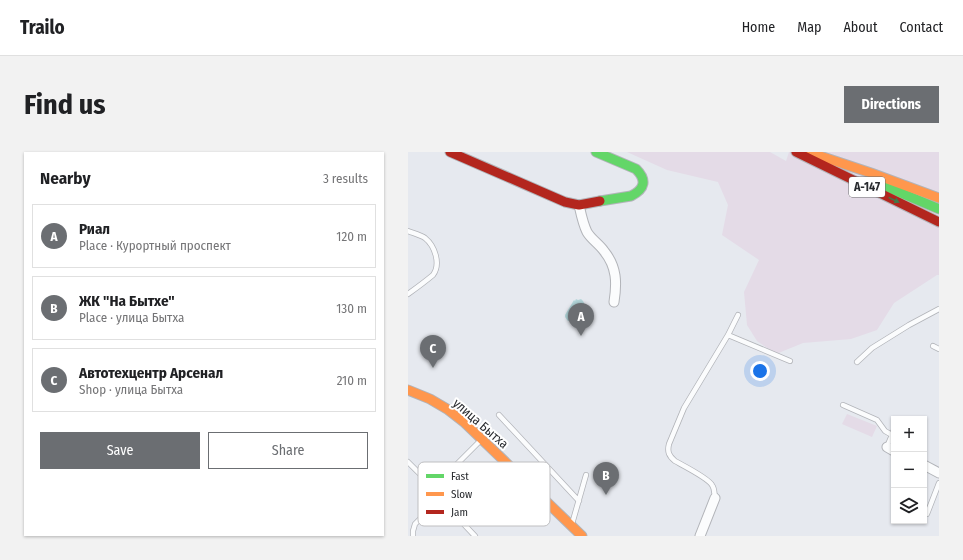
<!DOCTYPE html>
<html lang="en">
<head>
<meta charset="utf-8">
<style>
  :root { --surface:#fff; --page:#f2f2f2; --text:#202124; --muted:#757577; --line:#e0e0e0; --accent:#6b6e72 }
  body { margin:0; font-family:"Fira Sans Condensed",sans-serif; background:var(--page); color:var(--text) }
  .controls { position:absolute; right:12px; bottom:12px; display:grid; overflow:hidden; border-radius:0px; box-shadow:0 1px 3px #0004 }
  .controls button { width:36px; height:36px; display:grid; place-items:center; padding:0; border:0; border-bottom:1px solid var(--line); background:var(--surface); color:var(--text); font:20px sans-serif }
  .you { position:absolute; left:352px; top:219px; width:14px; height:14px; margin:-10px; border:3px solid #fff; border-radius:50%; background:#1a73e8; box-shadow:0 0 0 6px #1a73e833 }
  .badge { display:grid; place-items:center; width:26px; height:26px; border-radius:50%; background:var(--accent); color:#fff; font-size:13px; font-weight:700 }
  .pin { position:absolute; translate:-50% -33px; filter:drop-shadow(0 1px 2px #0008) }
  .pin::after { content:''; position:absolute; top:21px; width:14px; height:12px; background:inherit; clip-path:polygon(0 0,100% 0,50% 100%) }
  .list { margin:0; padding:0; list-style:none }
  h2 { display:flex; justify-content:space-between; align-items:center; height:52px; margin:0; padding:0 16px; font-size:17px }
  h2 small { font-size:13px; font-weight:400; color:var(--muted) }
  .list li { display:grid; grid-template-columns:26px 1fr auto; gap:12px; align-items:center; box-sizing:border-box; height:64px; margin:0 8px 8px; padding:0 8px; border:1px solid var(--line); border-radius:0px }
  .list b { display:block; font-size:15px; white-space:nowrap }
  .list p { margin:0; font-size:13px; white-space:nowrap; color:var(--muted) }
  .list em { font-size:13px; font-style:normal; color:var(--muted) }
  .actions { display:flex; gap:8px; padding:12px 16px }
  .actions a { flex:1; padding:9px 0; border:1px solid var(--accent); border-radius:0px; text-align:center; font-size:14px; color:var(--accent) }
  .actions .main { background:var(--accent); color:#fff }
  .icon { flex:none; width:22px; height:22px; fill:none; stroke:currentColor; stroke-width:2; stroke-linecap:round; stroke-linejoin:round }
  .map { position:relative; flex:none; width:531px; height:384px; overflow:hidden; border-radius:0px }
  header { display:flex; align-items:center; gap:24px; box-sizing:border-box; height:56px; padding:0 20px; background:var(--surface); border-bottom:1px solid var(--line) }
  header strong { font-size:19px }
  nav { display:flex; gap:22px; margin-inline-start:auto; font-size:14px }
  .intro { display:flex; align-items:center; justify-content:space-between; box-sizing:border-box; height:96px; padding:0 24px }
  h1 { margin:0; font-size:28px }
  .button { padding:10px 18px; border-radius:0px; background:var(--accent); color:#fff; font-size:14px; font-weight:700 }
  main { display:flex; gap:24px; padding:0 24px }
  aside { flex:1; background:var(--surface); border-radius:0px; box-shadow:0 1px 3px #0004 }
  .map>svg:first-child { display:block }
  .green { fill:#e4dbe7 }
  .water { fill:#b4d7db }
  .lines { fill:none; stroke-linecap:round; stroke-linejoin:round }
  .lane-casing { stroke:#b2b4b9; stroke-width:6 }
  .street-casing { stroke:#b2b4b9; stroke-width:11 }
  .fast-casing { stroke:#b2b4b9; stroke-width:11 }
  .slow-casing { stroke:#b2b4b9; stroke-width:11 }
  .jam-casing { stroke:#b2b4b9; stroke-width:11 }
  .lane { stroke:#fbfcfd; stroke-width:4.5 }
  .street { stroke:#fbfcfd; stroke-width:9 }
  .fast { stroke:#63d668; stroke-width:9 }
  .slow { stroke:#ff974d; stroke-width:9 }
  .jam { stroke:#b3261e; stroke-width:9 }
  .oneway { fill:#437849 }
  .labels { text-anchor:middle; stroke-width:4; stroke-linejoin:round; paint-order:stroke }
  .shield { fill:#fff; stroke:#696b6d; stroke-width:1 }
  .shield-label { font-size:12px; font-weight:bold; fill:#292b2f }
  .street-label { font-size:13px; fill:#292b2f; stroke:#fff }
  .key { fill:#fff; stroke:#bfbfc1; stroke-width:1 }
  .key-label { font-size:11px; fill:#292b2f }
</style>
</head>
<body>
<header>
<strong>Trailo</strong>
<nav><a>Home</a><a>Map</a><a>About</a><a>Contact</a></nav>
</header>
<div class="intro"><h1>Find us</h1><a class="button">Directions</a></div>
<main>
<aside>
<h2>Nearby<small>3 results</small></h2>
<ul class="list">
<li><span class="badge">A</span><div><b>Риал</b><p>Place · Курортный проспект</p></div><em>120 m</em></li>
<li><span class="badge">B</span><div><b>ЖК &quot;На Бытхе&quot;</b><p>Place · улица Бытха</p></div><em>130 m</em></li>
<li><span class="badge">C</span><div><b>Автотехцентр Арсенал</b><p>Shop · улица Бытха</p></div><em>210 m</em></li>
</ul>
<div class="actions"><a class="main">Save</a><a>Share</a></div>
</aside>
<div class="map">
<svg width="531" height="384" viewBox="0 0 531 384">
  <rect width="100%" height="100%" fill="#e6e9ef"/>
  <path class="green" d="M219 0H362L378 9 381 0H531V123H529L486 151 469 178 443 187 395 191 368 202 349 189 339 173 336 140 351 108 314 83 320 53 310 30 259 18Z
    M439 262 469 274 464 285 434 272Z"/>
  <path class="water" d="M168 147 170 148 173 147C177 150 177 154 176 158L174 161 168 162 165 168 160 169 157 165V163L166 148 167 149Z"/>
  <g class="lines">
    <g class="lane-casing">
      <path id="lane" d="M0 79C5 81 13 83 17 86 27 94 33 112 25 123 19 128 7 137 0 142
        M320 183 382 209
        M525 194 531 197
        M449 210 464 196 501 173 531 157
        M435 253 469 268 477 279 484 283
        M91 263 171 349
        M479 295 486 278
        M0 310 20 330 32 347 67 384
        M307 346C306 341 307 337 304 333 300 326 276 314 267 309 261 304 259 300 261 292L276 256 320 183 330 163
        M519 362 531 331
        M164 372 178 323
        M5 384V379L7 372 32 347 33 332 37 324 73 288"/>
    </g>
    <g class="street-casing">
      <path id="street" d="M171 53C173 62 175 72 179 80 183 87 191 92 196 99 209 115 209 131 206 150
        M479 295 486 299
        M516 313 531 321
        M292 384 307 346"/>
    </g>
    <g class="fast-casing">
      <path id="fast" d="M188 0 228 17C239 28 237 37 223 44L192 49
        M474 33 531 57"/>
    </g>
    <g class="slow-casing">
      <path id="slow" d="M400 0 463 21 531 46
        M0 238 22 247 39 257 57 271 174 384"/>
    </g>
    <g class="jam-casing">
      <path id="jam" d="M42 0 157 50 171 53 192 49
        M388 0 531 70"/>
    </g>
    <use href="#lane" class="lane"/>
    <use href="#street" class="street"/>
    <use href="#fast" class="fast"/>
    <use href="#slow" class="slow"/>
    <use href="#jam" class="jam"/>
  </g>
  <defs><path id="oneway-solid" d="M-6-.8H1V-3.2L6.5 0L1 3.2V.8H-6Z"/></defs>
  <use class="oneway" href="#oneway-solid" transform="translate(486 48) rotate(26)"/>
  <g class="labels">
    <rect class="shield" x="441" y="25" width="36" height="20" rx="3"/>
    <g class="shield-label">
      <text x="459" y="39">А-147</text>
    </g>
    <g class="street-label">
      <text transform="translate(73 271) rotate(41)" y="5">улица Бытха</text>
    </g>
  </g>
  <rect x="10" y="310" width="132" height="64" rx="6" class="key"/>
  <rect x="18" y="322" width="18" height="4" fill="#63d668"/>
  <rect x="18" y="340" width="18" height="4" fill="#ff974d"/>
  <rect x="18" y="358" width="18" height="4" fill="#b3261e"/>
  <g class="key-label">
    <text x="43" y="328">Fast</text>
    <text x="43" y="346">Slow</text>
    <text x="43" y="364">Jam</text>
  </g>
</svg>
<div class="controls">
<button>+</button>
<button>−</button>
<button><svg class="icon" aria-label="layers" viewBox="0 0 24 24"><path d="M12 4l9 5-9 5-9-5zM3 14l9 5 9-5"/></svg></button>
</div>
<div class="you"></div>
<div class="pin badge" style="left:173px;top:184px">A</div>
<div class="pin badge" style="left:198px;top:343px">B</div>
<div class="pin badge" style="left:25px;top:216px">C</div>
</div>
</main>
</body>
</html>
